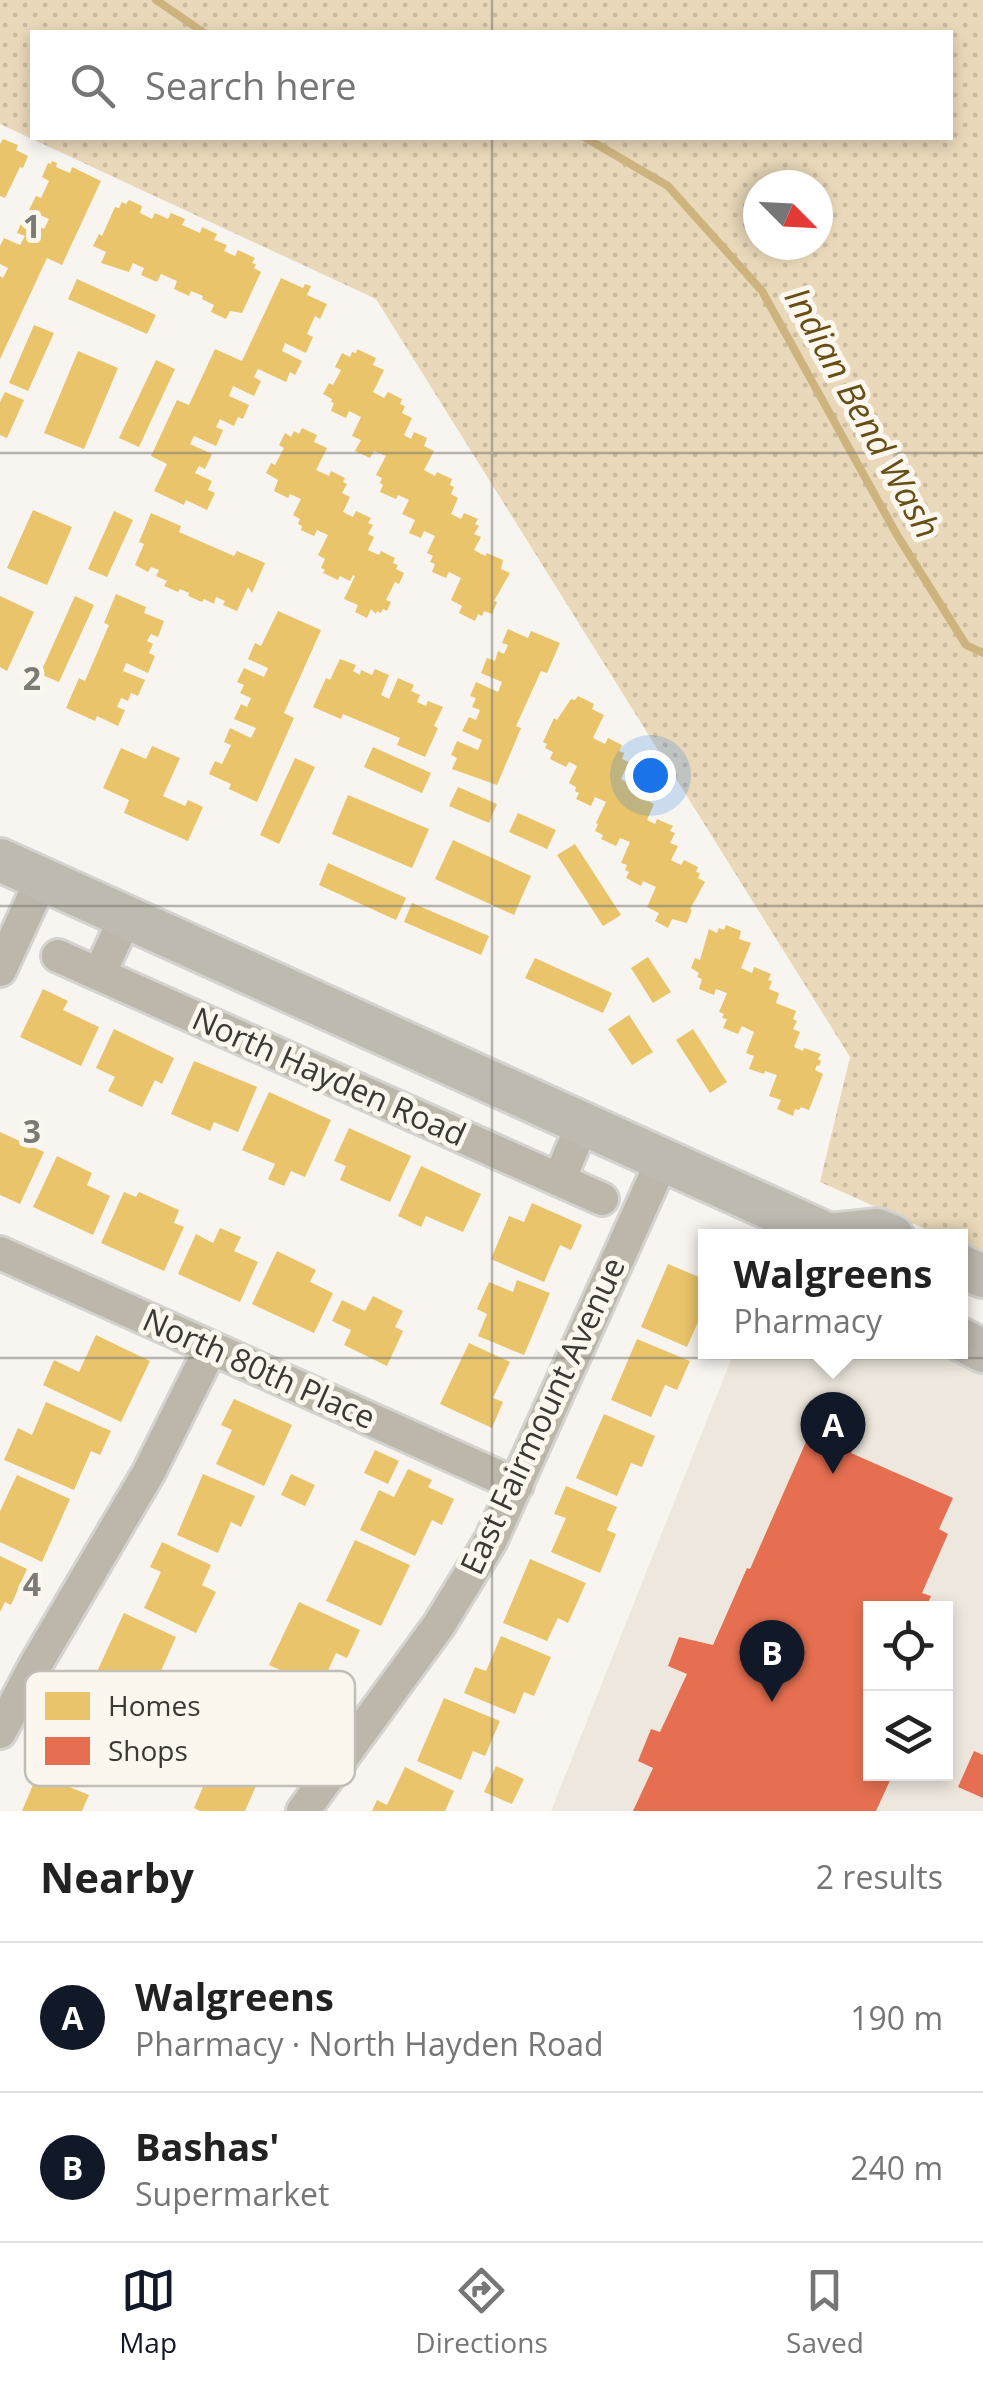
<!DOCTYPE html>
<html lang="en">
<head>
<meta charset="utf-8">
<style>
  :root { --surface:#fff; --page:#f2f2f2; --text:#222; --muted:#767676; --line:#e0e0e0; --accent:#111827 }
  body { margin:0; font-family:"Open Sans",sans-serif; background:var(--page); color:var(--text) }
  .controls { position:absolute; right:30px; bottom:30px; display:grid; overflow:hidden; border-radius:0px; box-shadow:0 5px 15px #0003 }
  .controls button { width:90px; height:90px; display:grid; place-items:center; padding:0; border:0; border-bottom:2px solid var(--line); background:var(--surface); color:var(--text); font:50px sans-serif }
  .compass { position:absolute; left:743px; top:170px; width:90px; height:90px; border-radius:50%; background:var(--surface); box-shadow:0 5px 15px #0003; rotate:114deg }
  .you { position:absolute; left:650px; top:775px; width:35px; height:35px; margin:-25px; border:8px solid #fff; border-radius:50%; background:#1a73e8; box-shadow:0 0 0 15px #1a73e833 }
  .badge { display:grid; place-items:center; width:65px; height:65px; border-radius:50%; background:var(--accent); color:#fff; font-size:32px; font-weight:700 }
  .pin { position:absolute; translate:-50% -82px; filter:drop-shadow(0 2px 5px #0008) }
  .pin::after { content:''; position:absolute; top:52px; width:35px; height:30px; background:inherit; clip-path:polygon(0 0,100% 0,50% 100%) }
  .popup { position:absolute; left:698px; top:1229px; width:270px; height:130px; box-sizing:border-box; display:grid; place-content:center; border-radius:0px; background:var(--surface); filter:drop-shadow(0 2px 8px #0005); font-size:32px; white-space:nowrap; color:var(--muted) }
  .popup b { font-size:38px; color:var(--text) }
  .popup::after { content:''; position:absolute; left:50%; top:100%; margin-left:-20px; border:20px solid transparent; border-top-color:var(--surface) }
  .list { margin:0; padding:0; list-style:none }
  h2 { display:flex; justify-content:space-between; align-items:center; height:130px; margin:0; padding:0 40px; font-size:42px }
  h2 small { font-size:32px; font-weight:400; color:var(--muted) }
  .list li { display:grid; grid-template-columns:65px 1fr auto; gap:30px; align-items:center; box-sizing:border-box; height:150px; padding:0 40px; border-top:2px solid var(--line) }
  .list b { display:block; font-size:38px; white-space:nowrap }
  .list p { margin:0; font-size:32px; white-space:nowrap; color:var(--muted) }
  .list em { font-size:32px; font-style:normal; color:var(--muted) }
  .icon { flex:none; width:55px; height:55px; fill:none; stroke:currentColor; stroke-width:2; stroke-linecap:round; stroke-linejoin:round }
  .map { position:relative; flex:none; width:983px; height:1811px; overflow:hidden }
  .search { position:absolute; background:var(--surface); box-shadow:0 5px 15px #0003; left:30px; right:30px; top:30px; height:110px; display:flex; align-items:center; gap:25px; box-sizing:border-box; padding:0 35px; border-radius:0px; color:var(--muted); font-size:38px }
  .sheet { height:430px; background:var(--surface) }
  nav { display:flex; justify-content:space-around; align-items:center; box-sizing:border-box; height:140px; border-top:2px solid var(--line); background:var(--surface); font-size:28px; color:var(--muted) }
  nav a { display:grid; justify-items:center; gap:5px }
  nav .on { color:var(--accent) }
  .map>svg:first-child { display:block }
  .built { fill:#ede7dd; fill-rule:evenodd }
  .grass { fill:url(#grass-dots); fill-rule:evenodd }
  .homes { fill:#e9c46a }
  .shops { fill:#e76f51 }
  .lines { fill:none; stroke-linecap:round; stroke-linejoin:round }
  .stream { stroke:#cdb47f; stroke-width:8 }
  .minor-casing { stroke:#d5d3d0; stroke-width:38 }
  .major-casing { stroke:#d5d3d0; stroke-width:48 }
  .minor { stroke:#bcb7aa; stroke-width:32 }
  .major { stroke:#bfbab0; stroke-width:42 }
  .grid { fill:none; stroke:#7d7b77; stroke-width:2.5; stroke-opacity:0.55 }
  .labels { text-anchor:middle; stroke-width:10; stroke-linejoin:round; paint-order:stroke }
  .street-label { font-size:32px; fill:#3b3936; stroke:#fbf6ee }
  .water-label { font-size:35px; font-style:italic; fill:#664e15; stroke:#fbf6ee }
  .key { fill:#fbf6ee; stroke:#c1bdb7; stroke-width:2.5 }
  .key-label { font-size:28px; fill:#3b3936 }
  .grid-label { font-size:32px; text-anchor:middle; font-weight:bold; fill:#7d7b77; stroke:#fbf6ee; stroke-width:10; stroke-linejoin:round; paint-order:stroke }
</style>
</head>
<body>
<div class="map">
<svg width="983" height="1811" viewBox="0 0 983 1811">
  <defs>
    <pattern id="grass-dots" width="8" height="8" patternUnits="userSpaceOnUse" patternTransform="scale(2.5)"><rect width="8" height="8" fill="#e9d8b9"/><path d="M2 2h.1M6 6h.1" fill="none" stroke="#c9baa0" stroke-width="1.8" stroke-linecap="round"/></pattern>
  </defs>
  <rect width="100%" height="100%" fill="#f8f5f1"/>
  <path class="built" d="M734 1352H944L983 1370V1811H551ZM870 1608H946V1774H870Z"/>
  <path class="grass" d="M0 0H983V1255L961 1245 960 1236H941L820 1182 850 1057 376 299 0 124ZM32 32H950V138H32ZM758 185H818V245H758Z"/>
  <path class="homes" d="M3 139 18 145 16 150 28 156 23 168 20 167 5 198 0 196V144Z
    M52 161 57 163 56 167 70 173 72 167 101 181 62 265 47 258 0 359V276L3 278 8 268 0 264V246L4 238 20 245 25 236 17 233 23 219 44 229 49 219 29 210 36 196 41 198 49 181 42 177 48 163 51 164Z
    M129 200 142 206 140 213 152 219 155 213 168 219 171 213 185 219 182 225 200 233 202 227 217 234 214 240 227 245 224 251 235 256 238 250 255 258 252 263 256 264 254 268 261 272 242 313 230 311 226 319 211 312 214 305 202 299 203 296 191 291 189 296 174 289 177 281 161 274 157 282 141 275 144 268 133 263 129 272 101 263 106 252 93 246 99 234 102 236 115 207 119 208 122 202 126 204Z
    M281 278 303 288 305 284 311 286 307 295 327 304 320 319 315 316 307 334 313 337 306 353 285 343 282 351 302 361 295 375 290 372 286 382 258 369 254 377 261 381 254 396 233 386 229 396 249 405 243 419 238 417 234 426 220 419 216 427 223 430 216 446 194 436 190 444 212 454 205 469 199 466 195 473 212 481 208 490 215 493 207 510 186 500 184 505 154 491 167 464 151 456 177 400 189 405 215 349 242 361Z
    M77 279 156 315 147 334 68 299Z
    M34 325 54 333 28 391 9 383Z
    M357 349 376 358 373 365 384 370 373 392 384 398 388 392 402 399 400 404 405 406 402 413 412 418 404 435 411 439 414 432 427 438 424 446 434 451 424 470 435 476 437 472 452 479 450 485 454 487 451 494 458 498 451 514 461 519 464 513 478 519 475 524 479 526 474 534 481 537 474 550 485 556 487 553 503 560 501 569 510 573 494 601 497 602 492 614 484 611 482 616 478 614 475 621 459 613 462 606 451 600 461 578 449 572 446 578 432 572 435 564 430 562 433 556 427 553 435 536 424 531 421 538 409 533 415 520 402 514 409 500 398 495 396 499 380 492 383 485 380 483 382 478 376 475 386 456 374 451 370 458 355 451 361 440 352 436 361 417 349 411 346 418 331 411 334 403 331 402 332 399 323 394 329 383 333 385 341 370 335 367 342 353 350 357 352 352 356 353Z
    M78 351 118 368 84 449 44 433Z
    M156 360 175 369 139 447 119 438Z
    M5 392 24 400 7 438 0 435V402Z
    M302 428 317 435 314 442 327 448 316 470 329 476 331 471 345 478 343 482 347 484 342 493 350 497 343 512 353 517 356 511 371 518 368 523 373 525 368 534 374 537 368 550 379 555 381 551 395 558 393 563 398 565 396 569 404 573 399 584 395 582 386 600 391 602 387 611 383 609 381 613 377 611 376 614 371 609 367 618 355 612 358 605 344 599 355 576 353 575 350 581 340 576 338 580 323 573 325 570 321 568 325 559 318 555 328 535 317 530 314 536 301 530 302 526 298 524 300 519 293 515 301 499 290 494 288 498 274 491 278 480 266 473 271 463 275 465 284 448 279 445 285 433 291 437 294 431 299 434Z
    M33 510 72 527 47 585 7 568Z
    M114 511 133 520 107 577 88 569Z
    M151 513 181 526 179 532 234 556 237 551 265 563 252 593 248 587 237 611 223 605 225 601 216 597 214 604 204 599 202 602 188 596 189 593 180 589 178 592 164 586 167 581 156 576 159 570 151 567 148 572 135 565 144 544 139 542Z
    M116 594 146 607 144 613 164 621 158 637 151 634 147 641 153 644 149 653 155 656 148 673 126 663 123 671 145 680 138 696 131 693 128 701 121 698 117 707 125 710 118 726 97 716 95 721 66 708 79 678 85 681 109 625 104 623Z
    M0 596 34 612 7 671 0 667Z
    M75 596 94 605 59 682 40 674Z
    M278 611 321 630 284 713 294 718 257 802 229 789 231 784 209 774 215 761 222 764 231 745 224 742 230 728 251 738 256 728 234 719 241 704 247 707 251 698 240 693 244 685 237 682 244 668 264 677 268 668 248 659 255 643 261 646Z
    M508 629 528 638 531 631 560 643 547 673 541 671 516 726 521 728 497 785 452 769 457 758 451 755 457 741 478 750 482 740 462 731 469 717 476 720 480 710 472 707 476 698 470 696 476 682 498 692 502 682 481 673 487 658 495 661 498 651 504 654 508 645 502 643Z
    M340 659 356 665 353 671 360 675 361 670 372 675 375 669 389 675 381 695 389 699 398 678 414 685 411 691 420 695 417 702 426 706 428 701 443 707 434 726 438 728 425 757 397 745 400 738 343 714 341 719 313 707 326 678 330 680Z
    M578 696 594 704 592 709 604 715 593 738 605 744 608 738 622 745 619 751 624 753 622 759 629 762 621 779 631 784 633 779 648 786 645 791 650 793 646 800 654 804 647 820 655 824 657 819 673 826 670 831 675 833 670 843 678 846 671 860 681 865 684 860 698 867 696 872 700 873 698 878 705 882 690 909 692 910 687 923 672 919 668 928 655 921 659 913 647 907 656 887 643 881 641 886 626 878 629 872 625 870 627 865 621 863 630 842 620 838 616 846 601 839 603 835 595 831 598 824 596 823 606 802 595 797 591 806 576 799 579 793 575 791 576 787 569 783 577 766 569 762 566 767 550 759 553 752 545 748 547 744 543 742 554 718 557 720 571 699 575 700Z
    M152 746 180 758 163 796 185 806 188 800 203 807 188 841 124 813 129 800 103 788 121 748 146 759Z
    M373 747 431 773 422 793 364 767Z
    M295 758 315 767 279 844 260 835Z
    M458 787 497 804 489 823 449 806Z
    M348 795 429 829 412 868 332 834Z
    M518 813 556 830 547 849 509 832Z
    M453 840 531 876 514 915 435 879Z
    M575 844 621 915 603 926 557 855Z
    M328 863 406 898 396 920 319 885Z
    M412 903 489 936 481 955 404 922Z
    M726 925 741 931 739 939 751 943 741 968 752 973 754 967 771 974 768 980 772 981 769 989 779 993 776 1003 796 1011 793 1019 797 1021 793 1029 800 1032 794 1047 803 1051 804 1048 821 1054 818 1059 821 1061 819 1066 817 1065 815 1070 823 1074 809 1110 801 1107 799 1110 795 1109 793 1116 777 1109 781 1100 769 1096 777 1075 765 1071 764 1074 749 1069 754 1056 746 1053 754 1032 742 1026 738 1034 723 1028 727 1019 722 1018 724 1014 719 1012 727 993 716 989 714 995 699 989 702 979 697 977 699 973 691 968 695 958 700 960 709 929 717 933 719 928 724 930Z
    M648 957 671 992 653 1003 631 968Z
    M535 958 612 993 603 1013 525 978Z
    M43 989 68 1001 63 1010 99 1027 81 1066 20 1037Z
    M629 1015 653 1052 632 1065 608 1029Z
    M114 1029 174 1058 162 1084 155 1080 142 1107 108 1091 115 1077 96 1068Z
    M693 1029 727 1082 710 1093 676 1040Z
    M194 1061 257 1087 238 1132 214 1122 210 1131 171 1114Z
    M269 1092 331 1120 305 1177 291 1171 284 1186 268 1179 275 1164 242 1150Z
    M349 1128 411 1156 390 1202 340 1180 346 1166 334 1161Z
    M0 1132 44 1152 20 1204 0 1195Z
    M57 1156 92 1173 87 1185 110 1196 93 1235 33 1207Z
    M421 1166 481 1194 463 1232 426 1216 421 1227 398 1216Z
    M124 1192 136 1197 139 1192 179 1210 174 1223 184 1227 164 1271 101 1243Z
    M532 1203 582 1225 571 1250 560 1245 544 1282 491 1259 509 1216 524 1222Z
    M220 1228 241 1237 234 1251 258 1262 240 1302 178 1274 196 1234 213 1243Z
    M277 1251 316 1270 310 1282 333 1293 314 1333 252 1304Z
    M668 1264 706 1280V1304L687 1347 641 1327Z
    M517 1280 550 1293 524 1355 478 1336 487 1314 477 1309 489 1282 513 1292Z
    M373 1296 403 1311 395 1327 403 1331 387 1366 344 1345 351 1330 332 1321 342 1300 365 1311Z
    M96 1335 150 1361 121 1422 43 1385 54 1360 79 1372Z
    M637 1339 690 1361 677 1390 665 1385 651 1417 611 1400Z
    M469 1343 510 1362 493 1398 503 1402 492 1428 440 1404Z
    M234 1399 292 1425 264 1486 216 1464 232 1430 221 1425Z
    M46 1402 111 1431 100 1455 91 1451 74 1490 4 1460 18 1428 32 1435Z
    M604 1414 655 1436 642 1467 631 1463 617 1496 576 1478Z
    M375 1450 399 1461 388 1484 364 1473Z
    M408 1469 432 1480 428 1487 454 1499 442 1525 432 1520 415 1556 360 1530 379 1490 394 1497Z
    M203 1474 255 1496 241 1527 231 1522 218 1553 177 1535Z
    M291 1474 315 1485 305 1506 281 1495Z
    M17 1475 70 1499 42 1562 0 1542V1511Z
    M566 1486 617 1507 607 1530 616 1534 600 1573 551 1552 566 1518 554 1514Z
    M355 1540 410 1565 381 1626 326 1601Z
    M162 1542 211 1565 202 1585 216 1592 196 1633 144 1608 161 1572 150 1567Z
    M0 1556 27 1569 11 1605 5 1602 0 1612Z
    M530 1559 586 1583 568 1623 558 1618 547 1641 503 1623Z
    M299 1602 360 1630 347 1658 336 1653 320 1688 269 1665Z
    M124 1613 176 1637 148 1700 95 1676Z
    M501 1636 551 1657 534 1696 524 1692 515 1714 464 1693 475 1667 486 1671Z
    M277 1682 303 1695 275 1756 237 1738 250 1712 237 1706 247 1684 271 1696Z
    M90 1685 143 1709 115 1770 52 1741 63 1716 75 1721Z
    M444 1698 500 1721 485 1756 473 1751 461 1780 417 1761Z
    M217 1744 265 1765 245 1811H200L194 1808 205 1782 201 1781Z
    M45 1756 74 1769 67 1786 89 1795 82 1811H22Z
    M496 1766 524 1779 512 1804 484 1792Z
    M405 1767 454 1791 445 1811H372L377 1800 387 1805Z"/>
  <path class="shops" d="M828 1426 832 1428 833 1426 855 1436 854 1438 857 1440 851 1453 953 1498 939 1529 948 1534 922 1593 931 1596 926 1608H870V1774H893L876 1811H633L653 1768 638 1761 651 1729 660 1732 687 1674 668 1666 679 1637 713 1645 747 1568 750 1569 809 1435 821 1440Z
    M974 1751 983 1755V1798L958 1787Z"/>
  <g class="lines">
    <path class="stream" d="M156 0 203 32
      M586 138 668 186 762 291 897 535 966 645 983 653"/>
    <g class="minor-casing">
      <path id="minor" d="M58 956 602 1199
        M0 970 42 879
        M99 974 127 915
        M559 1180 583 1123
        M0 1253 517 1485
        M0 1732 36 1664 149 1472 211 1348
        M303 1811 439 1625 491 1540 663 1159"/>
    </g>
    <g class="major-casing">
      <path id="major" d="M0 860 829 1235 877 1230 892 1236
        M960 1266 983 1276
        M960 1339 983 1351"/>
    </g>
    <use href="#minor" class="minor"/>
    <use href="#major" class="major"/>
  </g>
  <path class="grid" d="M492 0V32M492 138V1811M0 453H983M0 906H983M0 1358H983"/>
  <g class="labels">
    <g class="street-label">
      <text transform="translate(329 1077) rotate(24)" y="11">North Hayden Road</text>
      <text transform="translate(259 1369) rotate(24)" y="11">North 80th Place</text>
      <text transform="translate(543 1416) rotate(-65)" y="11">East Fairmount Avenue</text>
    </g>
    <g class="water-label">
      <text transform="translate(862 413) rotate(61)" y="12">Indian Bend Wash</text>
    </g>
  </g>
  <rect x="25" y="1671" width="330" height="115" rx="15" class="key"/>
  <rect x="45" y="1692" width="45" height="28" fill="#e9c46a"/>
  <rect x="45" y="1737" width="45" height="28" fill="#e76f51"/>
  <g class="key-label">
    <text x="108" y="1716">Homes</text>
    <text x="108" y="1761">Shops</text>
  </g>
  <g class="grid-label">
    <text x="32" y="238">1</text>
    <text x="32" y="690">2</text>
    <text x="32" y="1143">3</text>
    <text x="32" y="1596">4</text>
  </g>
</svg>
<div class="controls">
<button><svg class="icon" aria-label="locate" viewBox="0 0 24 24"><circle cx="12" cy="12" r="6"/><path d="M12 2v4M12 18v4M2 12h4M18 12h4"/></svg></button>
<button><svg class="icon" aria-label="layers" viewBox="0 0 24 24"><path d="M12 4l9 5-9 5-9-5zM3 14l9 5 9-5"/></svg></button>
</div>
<svg class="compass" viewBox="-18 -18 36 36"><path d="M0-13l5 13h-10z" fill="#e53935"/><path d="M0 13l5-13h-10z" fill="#767676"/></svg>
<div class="you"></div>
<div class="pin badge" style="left:833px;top:1474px">A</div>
<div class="popup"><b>Walgreens</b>Pharmacy</div>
<div class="pin badge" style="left:772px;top:1702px">B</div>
<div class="search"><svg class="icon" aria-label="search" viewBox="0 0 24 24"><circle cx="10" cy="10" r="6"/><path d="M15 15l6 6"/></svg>Search here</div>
</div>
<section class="sheet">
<h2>Nearby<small>2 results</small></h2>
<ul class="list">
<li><span class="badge">A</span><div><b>Walgreens</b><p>Pharmacy · North Hayden Road</p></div><em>190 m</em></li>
<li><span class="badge">B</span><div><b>Bashas'</b><p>Supermarket</p></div><em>240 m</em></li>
</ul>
</section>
<nav>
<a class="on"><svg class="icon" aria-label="map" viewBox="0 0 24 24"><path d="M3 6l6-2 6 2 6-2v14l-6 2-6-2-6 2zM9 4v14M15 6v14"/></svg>Map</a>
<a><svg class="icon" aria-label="directions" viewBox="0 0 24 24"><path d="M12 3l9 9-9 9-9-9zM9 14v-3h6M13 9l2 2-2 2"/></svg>Directions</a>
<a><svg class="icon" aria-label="saved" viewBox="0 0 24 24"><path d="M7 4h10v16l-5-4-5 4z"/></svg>Saved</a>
</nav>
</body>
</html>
